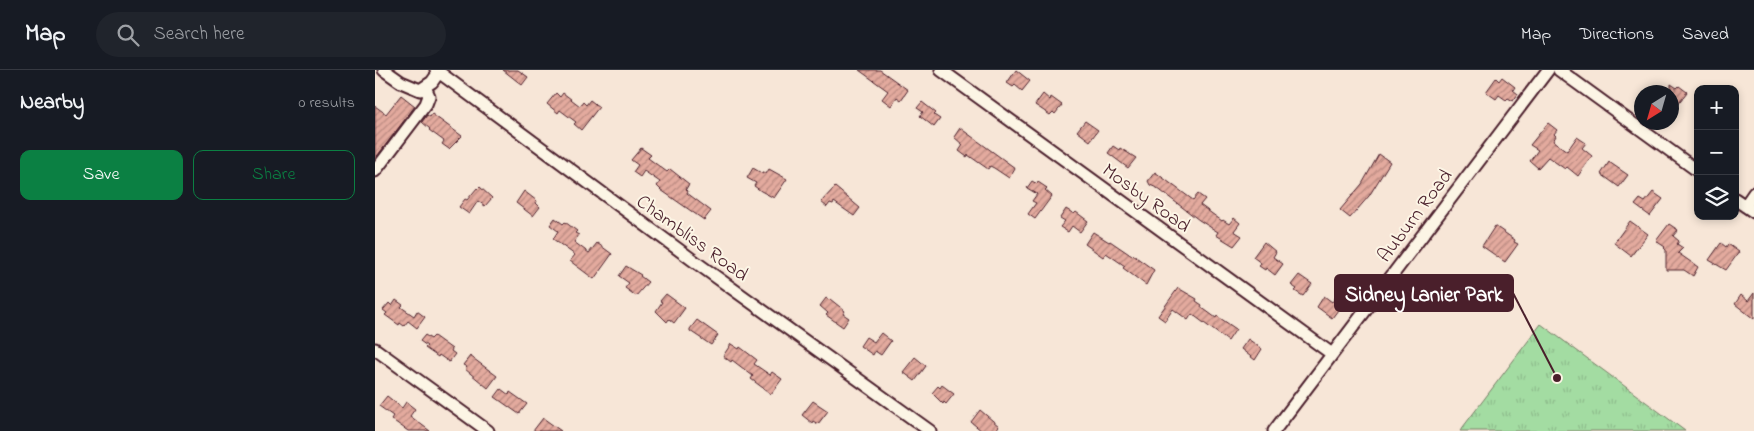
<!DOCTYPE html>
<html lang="en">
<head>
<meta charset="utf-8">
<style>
  :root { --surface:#171b24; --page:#20242c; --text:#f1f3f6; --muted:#9ea1a6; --line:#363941; --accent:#0b8043 }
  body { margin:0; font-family:"Indie Flower",sans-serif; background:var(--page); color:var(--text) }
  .controls { position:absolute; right:15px; top:15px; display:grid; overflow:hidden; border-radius:10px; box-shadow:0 2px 8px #0003 }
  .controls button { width:45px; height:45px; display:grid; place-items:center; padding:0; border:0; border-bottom:1px solid var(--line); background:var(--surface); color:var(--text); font:25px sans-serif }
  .compass { position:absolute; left:1259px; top:15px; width:45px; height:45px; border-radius:50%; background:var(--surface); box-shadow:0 2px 8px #0003; rotate:217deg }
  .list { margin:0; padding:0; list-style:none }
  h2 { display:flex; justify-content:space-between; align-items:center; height:65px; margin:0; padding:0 20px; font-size:21px }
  h2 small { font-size:16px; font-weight:400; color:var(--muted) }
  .actions { display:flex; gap:10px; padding:15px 20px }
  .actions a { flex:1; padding:11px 0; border:1px solid var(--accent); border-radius:10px; text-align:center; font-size:18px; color:var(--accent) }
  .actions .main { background:var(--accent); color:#fff }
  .icon { flex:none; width:28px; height:28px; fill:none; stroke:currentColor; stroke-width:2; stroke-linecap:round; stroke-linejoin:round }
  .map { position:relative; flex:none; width:1379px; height:361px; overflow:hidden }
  header { display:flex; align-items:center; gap:30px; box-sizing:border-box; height:70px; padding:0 25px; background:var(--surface); border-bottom:1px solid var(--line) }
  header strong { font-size:24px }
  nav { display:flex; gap:28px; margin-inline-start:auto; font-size:18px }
  .search { width:350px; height:45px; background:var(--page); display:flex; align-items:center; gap:12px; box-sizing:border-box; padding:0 18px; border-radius:28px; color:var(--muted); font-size:19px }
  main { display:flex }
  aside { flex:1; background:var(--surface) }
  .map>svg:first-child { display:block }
  .park { fill:url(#park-tufts); stroke:#767e66 }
  .building { fill:url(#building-hatch); stroke:#4a1f2b }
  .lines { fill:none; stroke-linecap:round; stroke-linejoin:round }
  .minor-casing { stroke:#4a1f2b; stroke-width:15 }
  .minor { stroke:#fcf5e5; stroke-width:11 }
  .labels { text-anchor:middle; stroke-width:4; stroke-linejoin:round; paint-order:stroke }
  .street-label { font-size:20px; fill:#4a1f2b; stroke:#fcf5e5 }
  .leader { fill:none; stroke:#4a1f2b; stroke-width:2 }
  .callout-dot { fill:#4a1f2b; stroke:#fcf5e5; stroke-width:2 }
  .callout { fill:#4a1f2b; stroke:#4a1f2b; stroke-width:2 }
  .callout-label { font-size:21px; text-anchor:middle; font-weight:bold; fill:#fff }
</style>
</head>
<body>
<header>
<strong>Map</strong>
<div class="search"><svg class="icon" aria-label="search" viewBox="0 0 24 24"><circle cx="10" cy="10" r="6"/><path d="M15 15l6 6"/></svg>Search here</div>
<nav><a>Map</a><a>Directions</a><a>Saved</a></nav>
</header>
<main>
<aside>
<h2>Nearby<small>0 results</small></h2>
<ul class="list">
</ul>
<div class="actions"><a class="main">Save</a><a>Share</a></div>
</aside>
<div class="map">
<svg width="1379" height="361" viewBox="0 0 1379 361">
  <defs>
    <pattern id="park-tufts" width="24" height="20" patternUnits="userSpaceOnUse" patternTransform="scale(1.25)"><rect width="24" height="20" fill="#a3dca2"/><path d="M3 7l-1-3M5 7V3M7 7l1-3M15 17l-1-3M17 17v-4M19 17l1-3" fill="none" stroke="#8ebc8c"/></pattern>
    <pattern id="building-hatch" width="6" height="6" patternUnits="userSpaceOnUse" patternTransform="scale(1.25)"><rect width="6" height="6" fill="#e3aa9e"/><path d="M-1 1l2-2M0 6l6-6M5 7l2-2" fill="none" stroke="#ba8a81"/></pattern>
  </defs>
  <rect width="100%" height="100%" fill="#f7e6d7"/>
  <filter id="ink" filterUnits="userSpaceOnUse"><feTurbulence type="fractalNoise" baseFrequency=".02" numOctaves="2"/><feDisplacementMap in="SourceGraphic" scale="10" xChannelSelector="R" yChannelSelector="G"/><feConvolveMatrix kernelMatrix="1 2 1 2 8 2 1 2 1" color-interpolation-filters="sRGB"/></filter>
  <g filter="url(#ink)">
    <path class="park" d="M1166 254 1310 361H1085Z"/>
    <path class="building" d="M128 0H143L153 7 147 15Z
      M484 0H505L533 20 526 30 522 27 516 36 507 29 513 21Z
      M641 0 655 11 647 21 640 15 638 17 632 13Z
      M1127 7 1140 17 1138 20 1143 24 1138 31 1133 28 1131 30 1124 25 1121 29 1111 22 1121 8 1124 11Z
      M1296 14 1302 18 1304 16 1312 22 1302 35 1296 31Z
      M181 23 185 27 188 23 205 36 208 32 211 35 215 30 224 37 206 60 199 54 201 52 185 40 183 43 172 34Z
      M668 24 675 30 676 27 687 35 680 44 678 42 675 45 660 35Z
      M26 25 40 36 0 89V36L11 44Z
      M547 32 561 43 559 45 565 49 559 57 545 46 548 42 542 38Z
      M57 44 87 66 74 79 67 74 69 71 54 60 55 59 47 52 52 45 55 47Z
      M710 51 723 60 715 71 702 61Z
      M1173 53 1182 60 1179 64 1181 66 1178 71 1192 81 1202 67 1211 73 1207 78 1217 86 1203 106 1192 97 1190 99 1173 87 1163 98 1155 91 1163 80 1155 75Z
      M585 58 640 98 634 108 619 98 615 96 613 99 593 85 592 87 584 81 588 75 579 67Z
      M738 76 744 80 745 78 761 88 753 98 733 83Z
      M266 78 276 85 273 88 292 102 295 99 314 114 311 119 313 121 312 123 336 141 329 150 286 120 282 116 285 112 269 101 265 107 258 102 263 95 256 90Z
      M1004 84 1015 92 994 126 975 148 965 140 987 114Z
      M1234 92 1253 105 1244 117 1226 104Z
      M378 98 388 104V102L391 104 394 99 412 109 399 128 386 121 379 116 381 113 372 108Z
      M780 102 818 130 823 124 830 129 825 135 847 151 848 150 854 154 859 148 865 153 859 161 867 166 859 176 841 165 843 162 824 150 782 118 775 115 773 111Z
      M657 111 662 114 663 112 672 118 670 120 677 126 660 149 653 144 661 133 657 131 662 124 652 118Z
      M105 117 117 128 110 136 103 131 94 144 84 137 90 129 92 130 102 118 103 119Z
      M460 117 485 138 479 146 459 132 458 134 455 133 452 137 446 132Z
      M149 121 162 131 161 133 165 137 158 146 141 133Z
      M1278 122 1288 129 1275 146 1260 135 1265 129 1270 132Z
      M691 139 699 144 701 142 713 151 705 162 697 156 693 162 685 157 690 151 685 148Z
      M180 148 188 154 190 152 202 161 200 163 204 165 199 172 214 183 222 173 237 184 219 209 195 191 200 185 178 169 183 161 175 155Z
      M1255 151 1273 164 1256 186 1239 173Z
      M1294 154 1303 160 1298 166 1304 171 1302 174 1308 178 1303 183 1323 197 1318 206 1309 200H1291V180L1289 178 1290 177 1281 171Z
      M1120 156 1140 170 1139 172 1143 174 1130 192 1107 176Z
      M718 162 734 172 735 171 757 186 758 185 779 200 771 215 748 198 750 196 731 183 728 187 710 174Z
      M889 172 901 182 898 187 908 194 900 205 891 198 890 200 884 196 886 193 878 187Z
      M1346 173 1351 177 1353 174 1364 182 1351 200 1334 190Z
      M251 196 266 205 265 206 273 212 261 226 250 218 254 213 244 206Z
      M924 205 937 214 928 226 920 221 922 219 916 215Z
      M803 218 822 229 821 231 827 235 826 237 841 248 842 246 861 259 853 271 817 244 813 250 798 239 790 251 783 246Z
      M965 222 972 228 957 248 942 237 949 226 957 232Z
      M1379 223V249L1360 234 1366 225 1373 231Z
      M291 224 310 238 299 253 294 249 292 252 281 241 287 232 285 231Z
      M451 228 454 230 455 229 470 241 468 244 474 248 468 257 451 245 453 243 445 236Z
      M21 230 28 235 26 237 39 246 42 241 50 247 42 258 33 251 29 256 25 253 24 255 10 245 12 243 8 240 14 233 17 236Z
      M322 250 343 265 336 275 315 261V259Z
      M506 263 516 271 506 285 500 281 498 285 485 276 491 267 499 272Z
      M50 265 56 269 59 266 77 279 76 281 80 284 74 292 64 285 63 287 50 278 52 276 45 271Z
      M873 269 887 279 880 290 866 279Z
      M356 274 364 279 365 277 382 290 379 294 395 305 397 302 407 309 396 324 376 309 378 306 357 290 356 292 348 286Z
      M95 286 122 306 113 318 90 299 92 297 88 295Z
      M540 287 551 296 540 311 528 302Z
      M567 315 579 324 571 334 569 332 568 334 557 323 563 316 565 318Z
      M126 319 134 325 135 322 152 334 144 344 120 327Z
      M12 326 27 338 31 332 40 339 35 346 55 361H33L16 349 18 346 4 336Z
      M438 331 453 341 443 354 438 351 437 353 427 345Z
      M605 340 624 356 620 361H607L596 352Z
      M168 348 186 361H158Z"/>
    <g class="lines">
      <g class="minor-casing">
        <path id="minor" d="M9 0 26 12 45 20 57 12 64 2
          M61 0 319 191 555 361
          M566 0 957 284
          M1184 0 1323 101
          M0 101 51 34 54 26 50 17
          M1360 129 1379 142
          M1370 136 1379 123
          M0 279 113 361
          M899 361 1173 0"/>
      </g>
      <use href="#minor" class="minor"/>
    </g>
  </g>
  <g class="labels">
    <g class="street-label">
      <text transform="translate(772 127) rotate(36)" y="7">Mosby Road</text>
      <text transform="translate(1039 145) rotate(-53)" y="7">Auburn Road</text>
      <text transform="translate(318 167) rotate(36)" y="7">Chambliss Road</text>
    </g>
  </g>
  <path class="leader" d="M1182 308L1138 223"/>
  <circle class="callout-dot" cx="1182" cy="308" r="5"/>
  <rect class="callout" x="960" y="205" width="178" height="36" rx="5"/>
  <g class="callout-label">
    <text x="1049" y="231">Sidney Lanier Park</text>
  </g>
</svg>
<div class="controls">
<button>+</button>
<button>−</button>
<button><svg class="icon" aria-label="layers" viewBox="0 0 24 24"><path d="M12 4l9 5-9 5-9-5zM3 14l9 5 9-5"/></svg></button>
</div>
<svg class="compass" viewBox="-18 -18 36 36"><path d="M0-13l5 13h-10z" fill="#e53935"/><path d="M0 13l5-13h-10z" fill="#9ea1a6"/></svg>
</div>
</main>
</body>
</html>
